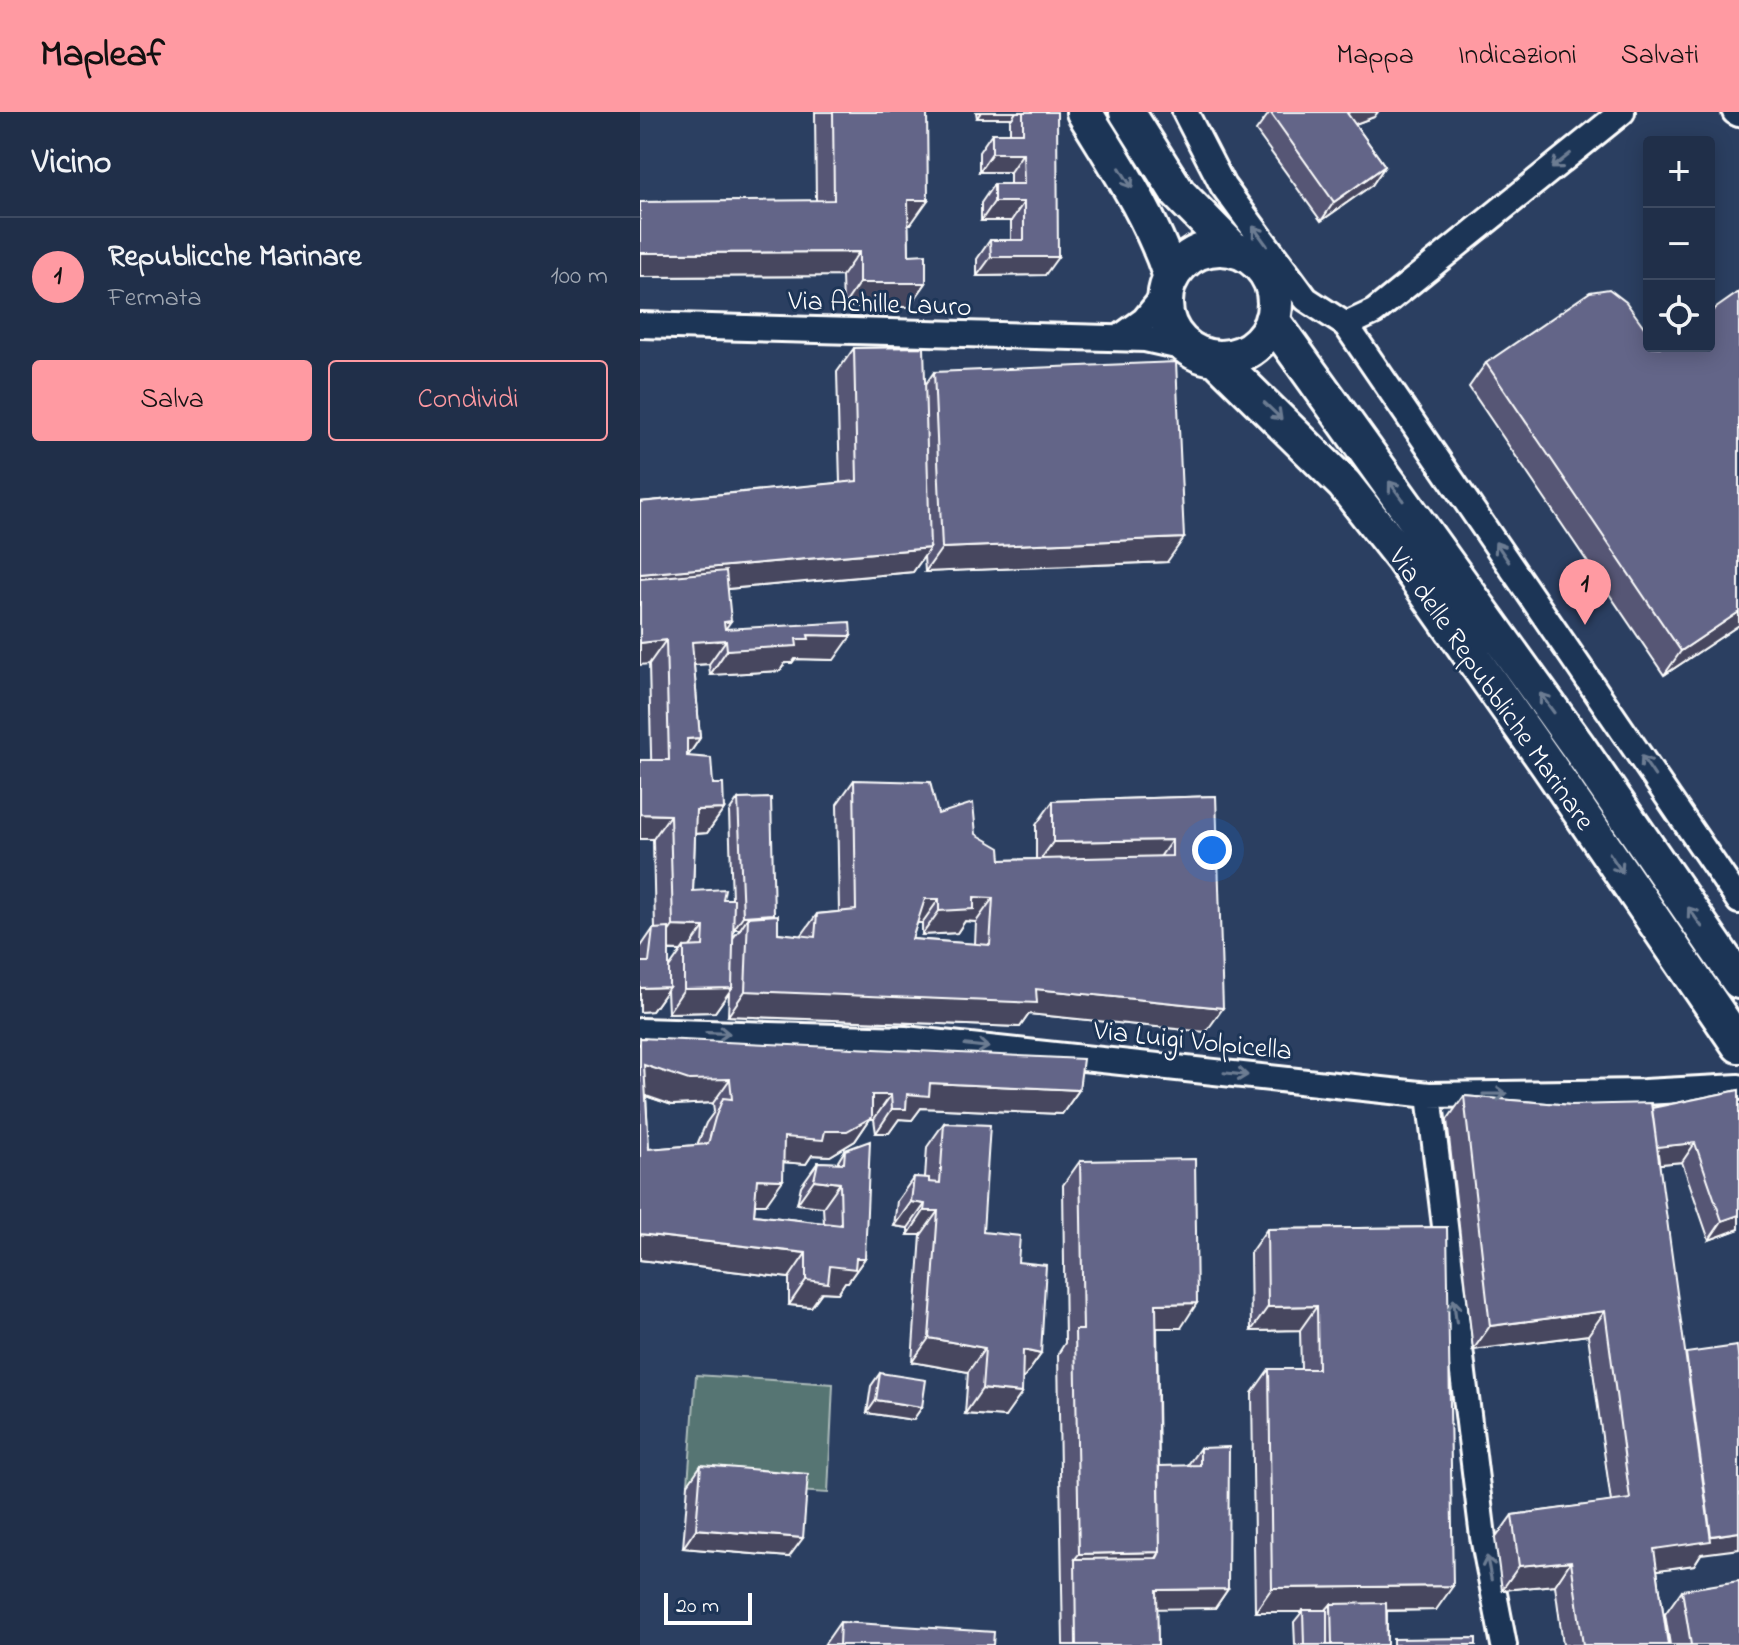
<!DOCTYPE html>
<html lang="it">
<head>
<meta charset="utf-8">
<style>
  :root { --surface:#202f49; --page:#283750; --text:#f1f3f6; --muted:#a2a9b4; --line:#3d4a61; --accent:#ff9aa2 }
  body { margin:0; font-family:"Indie Flower",sans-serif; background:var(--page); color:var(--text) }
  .controls { position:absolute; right:24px; top:24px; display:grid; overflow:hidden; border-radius:8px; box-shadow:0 4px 20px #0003 }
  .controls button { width:72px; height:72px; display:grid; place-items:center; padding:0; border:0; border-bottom:2px solid var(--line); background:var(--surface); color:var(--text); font:40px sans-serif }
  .scale { position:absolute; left:24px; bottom:20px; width:88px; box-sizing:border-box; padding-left:8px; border:4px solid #fff; border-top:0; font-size:22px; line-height:28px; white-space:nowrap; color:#fff; -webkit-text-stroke:6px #1d3557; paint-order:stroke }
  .you { position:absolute; left:572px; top:738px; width:28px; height:28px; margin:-20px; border:6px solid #fff; border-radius:50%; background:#1a73e8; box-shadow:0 0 0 12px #1a73e833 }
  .badge { display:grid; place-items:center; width:52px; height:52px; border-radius:50%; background:var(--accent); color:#111; font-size:26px; font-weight:700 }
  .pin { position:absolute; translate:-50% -66px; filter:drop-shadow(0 2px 4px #0008) }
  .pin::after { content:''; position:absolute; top:42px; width:28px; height:24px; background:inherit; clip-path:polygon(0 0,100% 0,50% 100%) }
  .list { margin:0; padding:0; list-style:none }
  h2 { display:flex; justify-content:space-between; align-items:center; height:104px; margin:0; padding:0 32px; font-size:34px }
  h2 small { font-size:26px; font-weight:400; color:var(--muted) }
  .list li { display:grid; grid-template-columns:52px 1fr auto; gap:24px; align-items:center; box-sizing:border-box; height:120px; padding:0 32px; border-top:2px solid var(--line) }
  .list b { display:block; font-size:30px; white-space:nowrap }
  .list p { margin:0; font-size:26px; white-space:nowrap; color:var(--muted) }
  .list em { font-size:26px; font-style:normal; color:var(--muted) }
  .actions { display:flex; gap:16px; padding:24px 32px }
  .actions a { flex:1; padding:18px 0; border:2px solid var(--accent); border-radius:8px; text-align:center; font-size:28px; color:var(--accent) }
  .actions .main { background:var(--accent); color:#111 }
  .icon { flex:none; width:44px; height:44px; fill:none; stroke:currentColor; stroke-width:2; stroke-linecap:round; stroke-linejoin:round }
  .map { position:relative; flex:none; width:1099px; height:1533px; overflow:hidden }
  header { display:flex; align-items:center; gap:48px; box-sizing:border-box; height:112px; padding:0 40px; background:var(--accent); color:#111 }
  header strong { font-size:38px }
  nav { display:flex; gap:44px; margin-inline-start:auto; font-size:28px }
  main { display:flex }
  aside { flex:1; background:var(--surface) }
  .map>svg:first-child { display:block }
  .green { fill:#577573; stroke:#abbab9; stroke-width:2 }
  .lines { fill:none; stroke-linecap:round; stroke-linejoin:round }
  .street-casing { stroke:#fff; stroke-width:30 }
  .secondary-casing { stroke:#fff; stroke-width:40 }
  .street { stroke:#1d3557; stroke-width:24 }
  .secondary { stroke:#1d3557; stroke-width:34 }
  .wall { fill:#565775; stroke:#fff; stroke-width:2; fill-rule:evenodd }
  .shaded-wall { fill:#46475f; stroke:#fff; stroke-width:2 }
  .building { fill:#646588; stroke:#fff; stroke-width:2; fill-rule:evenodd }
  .oneway { stroke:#6c7c92 }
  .labels { text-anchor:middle; stroke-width:6; stroke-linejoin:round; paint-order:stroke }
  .street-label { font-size:28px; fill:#fff; stroke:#1d3557 }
</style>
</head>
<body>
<header>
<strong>Mapleaf</strong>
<nav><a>Mappa</a><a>Indicazioni</a><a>Salvati</a></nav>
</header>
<main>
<aside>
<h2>Vicino<small></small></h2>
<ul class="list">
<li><span class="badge">1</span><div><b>Republicche Marinare</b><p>Fermata</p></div><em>100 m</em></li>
</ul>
<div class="actions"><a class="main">Salva</a><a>Condividi</a></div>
</aside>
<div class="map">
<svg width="1099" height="1533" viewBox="0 0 1099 1533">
  <rect width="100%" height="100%" fill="#2b3f61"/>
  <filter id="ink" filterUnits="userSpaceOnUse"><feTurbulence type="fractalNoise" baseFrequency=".0125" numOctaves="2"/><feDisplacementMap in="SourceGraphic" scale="16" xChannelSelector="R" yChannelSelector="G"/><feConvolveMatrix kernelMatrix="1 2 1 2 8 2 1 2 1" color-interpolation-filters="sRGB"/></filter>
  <g filter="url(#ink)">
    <path class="green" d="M56 1263 193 1272 188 1381 48 1372Z"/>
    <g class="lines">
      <g class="street-casing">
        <path id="street" d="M545 0 583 74 666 187 706 213 1099 789
          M1095 0 1099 2
          M0 213 505 227 550 237
          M706 213 734 200 982 0
          M479 226 504 208 526 181
          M0 919 265 927 789 983 1004 980 1099 975
          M789 983 843 1425 864 1533"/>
      </g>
      <g class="secondary-casing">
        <path id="secondary" d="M444 0C477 54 511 104 531 165
          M487 0 538 81 593 137
          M525 191a55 55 0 1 1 110 0a55 55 0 1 1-110 0Z
          M632 208 937 633 1099 869
          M576 246 704 372 763 447 908 653 1099 933"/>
      </g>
      <use href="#street" class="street"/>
      <use href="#secondary" class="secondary"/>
    </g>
    <path class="wall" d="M175 0H287L271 112H268L269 143 286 171 269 195H203L202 164 0 165V90L176 89Z
      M336 0H417L405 163 337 164V147L350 128H371V109H341V91L354 72H370V60H339V40L352 21H370V9L372 6H337Z
      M630 0 734 5 715 12 745 54 732 73 681 109 616 19Z
      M1019 235 1099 513 1024 563 829 275 846 251Z
      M214 236 285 273 294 260 527 450 285 460 284 444 273 460 88 477 85 517 194 548 155 547 152 551H145L140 559 70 563 69 552 54 553 60 626 48 644 73 672 84 697 67 721 55 722 53 779 83 787H92L89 700 98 687 134 802 138 821 161 824 177 802 199 800 197 692 214 668 298 702 336 722 361 748 396 747V713L413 689 576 684 566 920 389 902 380 915 88 904 89 880 75 900 28 901 27 878 12 899 0 900V836L13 817H15L9 552 0 390 200 371 197 260ZM325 809 336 810 335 832 272 827 277 811H282V823L317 821ZM94 817H100L93 826ZM29 839H41L29 856Z
      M0 926 439 978 422 1002 281 996 272 1008 259 1007 249 1021H236L234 1007H230L215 1029 190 1044 172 1043 166 1052 143 1050 126 1092H115L114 1103 184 1111 183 1095 157 1092 161 1074 178 1050 197 1051 205 1038 225 1146 208 1170H205L198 1181 182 1180 171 1195 149 1193V1166L0 1148ZM6 984 32 993 73 991 74 1000 66 1011 57 1033 9 1037Z
      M1099 978V1117L1069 1128 1042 1050 1019 1052 1061 1442 1054 1453 1017 1458 1028 1533H923L915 1473 862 1478 855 1427 872 1403 971 1390 948 1223 833 1238 807 1008 824 984 931 993 1012 996Z
      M304 1011 343 1120 378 1150 401 1242 384 1266H382L365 1305 325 1302 328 1260 272 1250 281 1123H268V1116L254 1114 257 1089 274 1065 285 1066 287 1035Z
      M440 1049 541 1216H517L519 1354H547L560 1336 588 1477 575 1496H517L518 1533H423L418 1242 425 1231 423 1073Z
      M807 1115 796 1498 747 1499V1533H655L654 1510 662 1500H615L612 1281 629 1257H661L660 1218 611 1219 610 1141 627 1117Z
      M240 1261 282 1295 273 1308 227 1301 231 1274Z
      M61 1353 149 1445 43 1436 48 1372Z
      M1042 1478 1099 1533H1030L1025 1502Z
      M200 1510 353 1533H184Z"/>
    <path class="shaded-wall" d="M341 0H376L372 6H337Z
      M710 0H738L734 5 694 20 707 1Z
      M352 41H383L370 60H339Z
      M745 54 732 73 681 109 694 90Z
      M268 88H288L271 112H251Z
      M354 90H384L371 109H341Z
      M219 140 202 164 0 165V141Z
      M351 145H418L405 163 337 164Z
      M219 171H286L269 195H203Z
      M544 426 527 450 285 460 302 436Z
      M290 436 273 460 0 485V462Z
      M1099 500V513L1024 563 1041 539Z
      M91 509 77 529 86 528 69 552 36 554 52 530 84 510Z
      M168 523 211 524 194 548 155 547 152 551H145L140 559 70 563 87 538 156 527Z
      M26 528 9 552 0 553V531Z
      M60 626 43 651 47 627Z
      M84 697 67 721 39 723 56 698Z
      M0 702 30 703 13 727H0Z
      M532 728 515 752 396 754 413 730Z
      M334 785 353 786 336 810 325 809 317 821 282 823 299 799Z
      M285 787H299L282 811H269Z
      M134 802 108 805 100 817H94L103 804Z
      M33 814 64 815 47 839 44 835 41 839 16 838Z
      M29 875 12 899 0 900V876Z
      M92 876 75 900 28 901 44 877Z
      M396 877 583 896 566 920 389 902 380 915 88 904 105 879Z
      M4 953 90 967 73 991 32 993 0 982Z
      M290 971 439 978 422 1002 281 996 272 1008 259 1007 249 1021H236L252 997 267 982Z
      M232 983H251L234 1007H230L215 1029 190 1044 172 1043 166 1052 127 1049 144 1025 185 1019Z
      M1055 1031 1042 1050 1000 1054 1013 1035Z
      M117 1067 143 1068 126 1092H100Z
      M174 1068 200 1071 183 1095 157 1092Z
      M271 1090 285 1092 268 1116 254 1114Z
      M284 1099H298L281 1123H268Z
      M1099 1103V1117L1069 1128 1082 1109Z
      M0 1122 166 1141 149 1166 0 1148Z
      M216 1146H225L208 1170H205L198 1181 182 1180 171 1195 149 1193 166 1168 190 1154Z
      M557 1191 541 1216H499L516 1192Z
      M677 1194 660 1218 611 1219 628 1195Z
      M965 1199 948 1223 833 1238 850 1214Z
      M289 1226 345 1236 328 1260 272 1250Z
      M383 1238 401 1242 384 1266 366 1262Z
      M342 1277 382 1281 365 1305 325 1302Z
      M236 1288 282 1295 273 1308 227 1301Z
      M56 1417 163 1426 149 1445 43 1436Z
      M1099 1420V1437L1061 1442 1054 1453 997 1461 1014 1437 1067 1425Z
      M520 1440 504 1465 435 1447 439 1442Z
      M931 1449 915 1473 862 1478 879 1454Z
      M813 1474 796 1498 691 1499V1492L685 1499 663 1498 662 1500H615L632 1476Z
      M588 1477 575 1496 503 1497 517 1478Z"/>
    <path class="building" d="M193 0H287L288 88H268L269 143 286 142V171H219V140L0 141V90L194 88Z
      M383 0H417L418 145H351L350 128H384V90H354V72H384L383 41H352V21H383Z
      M630 0H710L707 1 745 54 694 90Z
      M969 177 986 190 1009 222V234L1019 235 1069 234V201L1099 180V500L1041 539 846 251 950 180Z
      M284 235 290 436 0 462V390L217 369 214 236Z
      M536 250 544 426 302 436 294 260Z
      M86 459 91 509 84 510 85 517 210 510 211 524 168 523 169 527H156L157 534 87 538 86 528 52 530 60 626 47 627V644L71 646 73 672H83L84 697 56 698 53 779 85 777 83 787H94L92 876 44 877V835L63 834 64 815 33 814 30 703 0 702V648H29L26 528 0 531V467Z
      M214 668 290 670 298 702 333 691 336 722 360 736 361 748 532 744V728L413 730V689L576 684 583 896 396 877 397 891 105 879 108 805 138 803V821L175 825 177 802 216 798ZM334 785 353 786 350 833 272 827 285 787H299V799L334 797Z
      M131 686 134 802 103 804 98 687Z
      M29 816V875L0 876V850H9L13 817Z
      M0 926 443 947 439 978 290 971 289 984 267 982 266 997H252L251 983H232V1005L207 1019H185L183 1028 144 1025 143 1068 117 1067 114 1103 201 1113 200 1071 174 1068 178 1050 204 1051 205 1038 230 1029 225 1146H216L215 1157 190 1154 188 1171 166 1168V1141L0 1122ZM4 953 49 968 90 967 92 987 83 986 75 1006 68 1032 9 1037Z
      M1099 978V1103L1082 1109 1055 1031 1017 1035 1012 996Z
      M824 984 931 993 1011 991 1071 1429 1014 1437 1028 1533H943L931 1449 879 1454 872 1403 990 1387 965 1199 850 1214Z
      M304 1011 350 1013 343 1120 380 1124 378 1150 406 1153 401 1242 383 1238 382 1281 342 1277 345 1236 289 1226 298 1099H284L285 1092 271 1090 274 1065 289 1066V1070L300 1071Z
      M555 1047 557 1191 516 1192 520 1440 439 1442 435 1218H443L440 1049Z
      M807 1115 813 1474 632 1476 629 1257H678L677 1194 628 1195 627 1117Z
      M1097 1234 1099 1252V1420L1071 1424 1046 1241Z
      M240 1261 286 1268 282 1295 236 1288Z
      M589 1335 588 1477 517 1478 518 1533H436L435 1447 517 1446 520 1440 519 1354 560 1353V1336Z
      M61 1353 168 1362 163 1426 56 1417Z
      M1099 1469V1533H1051L1042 1478Z
      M746 1491 747 1533H692L691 1492Z
      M663 1498H687V1533H664Z
      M200 1510 354 1520 353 1533H199Z
      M836 1526V1533H753V1527Z"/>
    <defs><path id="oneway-shaft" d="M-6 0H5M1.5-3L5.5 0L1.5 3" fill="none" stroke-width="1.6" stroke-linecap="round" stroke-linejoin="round" transform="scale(2)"/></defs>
    <g class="oneway">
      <use href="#oneway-shaft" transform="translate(921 49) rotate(141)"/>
      <use href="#oneway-shaft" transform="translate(486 66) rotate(58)"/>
      <use href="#oneway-shaft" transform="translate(620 124) rotate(-126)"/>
      <use href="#oneway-shaft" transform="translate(633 299) rotate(44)"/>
      <use href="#oneway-shaft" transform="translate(756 379) rotate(-126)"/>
      <use href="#oneway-shaft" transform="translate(862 440) rotate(-124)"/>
      <use href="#oneway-shaft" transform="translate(907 591) rotate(-126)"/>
      <use href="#oneway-shaft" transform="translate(1008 654) rotate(-124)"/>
      <use href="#oneway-shaft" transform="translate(976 751) rotate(56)"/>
      <use href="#oneway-shaft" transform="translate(1055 805) rotate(-125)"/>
      <use href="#oneway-shaft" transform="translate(78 921) rotate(2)"/>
      <use href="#oneway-shaft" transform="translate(337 934) rotate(6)"/>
      <use href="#oneway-shaft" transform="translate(596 962) rotate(6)"/>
      <use href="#oneway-shaft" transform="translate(855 982) rotate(-1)"/>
      <use href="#oneway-shaft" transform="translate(815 1199) rotate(-97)"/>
      <use href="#oneway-shaft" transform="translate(849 1456) rotate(-101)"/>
    </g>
  </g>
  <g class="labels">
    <g class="street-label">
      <text transform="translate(240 190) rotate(2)" y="10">Via Achille Lauro</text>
      <text transform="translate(853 576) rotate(55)" y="10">Via delle Repubbliche Marinare</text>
      <text transform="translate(553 927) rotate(6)" y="10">Via Luigi Volpicella</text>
    </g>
  </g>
</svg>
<div class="controls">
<button>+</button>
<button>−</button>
<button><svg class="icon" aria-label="locate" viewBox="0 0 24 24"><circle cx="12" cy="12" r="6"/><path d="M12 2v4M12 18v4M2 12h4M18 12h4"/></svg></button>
</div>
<div class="scale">20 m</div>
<div class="you"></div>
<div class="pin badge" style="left:945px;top:513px">1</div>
</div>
</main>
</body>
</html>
